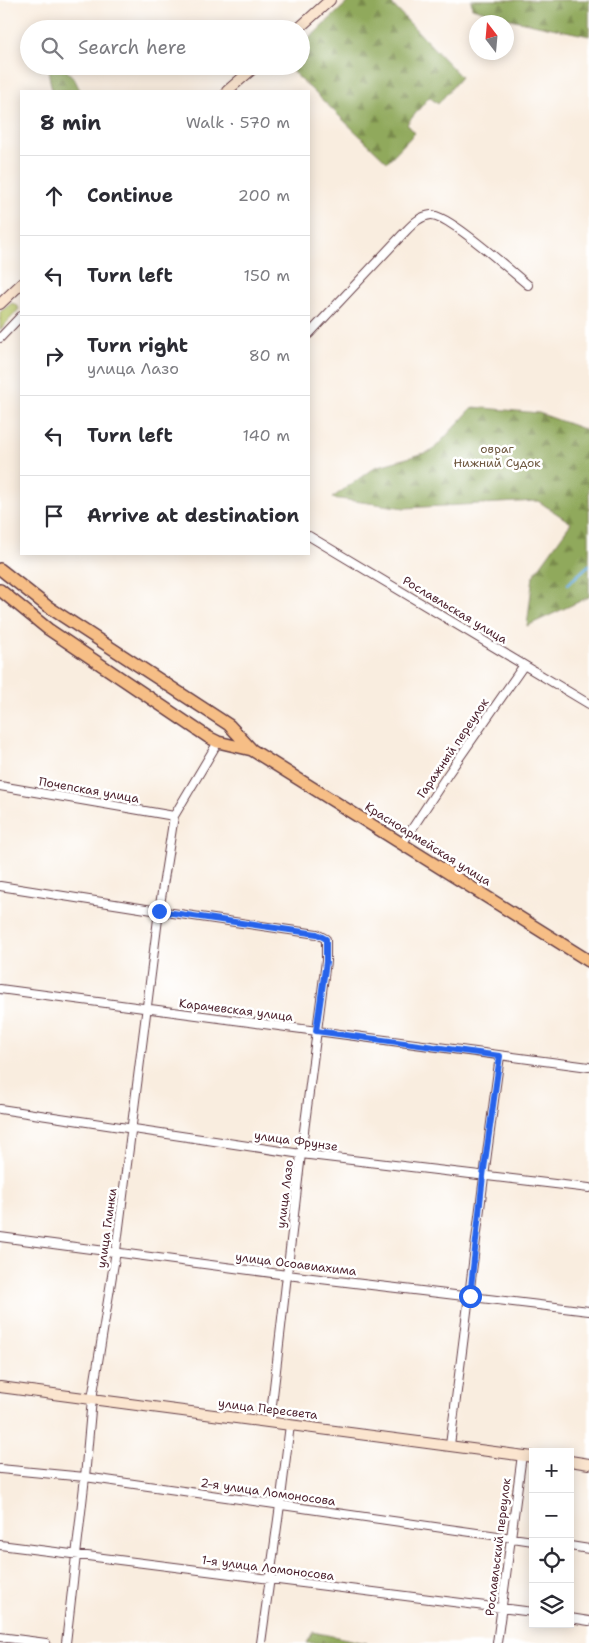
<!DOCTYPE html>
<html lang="en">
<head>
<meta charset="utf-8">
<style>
  :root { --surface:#fff; --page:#f2f2f3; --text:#2b2b33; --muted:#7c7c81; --line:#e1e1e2 }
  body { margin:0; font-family:"Shantell Sans",sans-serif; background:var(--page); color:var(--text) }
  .controls { position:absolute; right:15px; bottom:15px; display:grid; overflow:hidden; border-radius:0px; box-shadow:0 2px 12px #0003 }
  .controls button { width:45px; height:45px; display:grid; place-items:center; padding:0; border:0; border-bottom:1px solid var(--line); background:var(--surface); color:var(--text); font:25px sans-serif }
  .compass { position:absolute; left:469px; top:15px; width:45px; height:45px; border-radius:50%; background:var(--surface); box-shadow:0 2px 12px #0003; rotate:344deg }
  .stop { position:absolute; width:15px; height:15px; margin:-11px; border:4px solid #2563eb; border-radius:50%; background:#fff }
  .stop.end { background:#2563eb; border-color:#fff; box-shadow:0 1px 5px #0008 }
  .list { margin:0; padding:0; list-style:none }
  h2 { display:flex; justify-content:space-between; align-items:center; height:65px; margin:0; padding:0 20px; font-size:21px }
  h2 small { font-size:16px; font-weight:400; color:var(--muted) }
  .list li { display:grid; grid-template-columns:32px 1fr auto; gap:15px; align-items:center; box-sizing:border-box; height:80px; padding:0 20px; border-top:1px solid var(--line) }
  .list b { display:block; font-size:19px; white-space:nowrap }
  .list p { margin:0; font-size:16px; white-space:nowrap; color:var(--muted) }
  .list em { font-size:16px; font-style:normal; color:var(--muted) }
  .icon { flex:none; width:28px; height:28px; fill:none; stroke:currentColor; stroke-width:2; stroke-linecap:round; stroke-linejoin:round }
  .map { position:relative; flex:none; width:589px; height:1643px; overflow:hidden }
  .search { position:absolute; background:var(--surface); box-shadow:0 2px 12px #0003; left:20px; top:20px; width:290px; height:55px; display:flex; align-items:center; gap:12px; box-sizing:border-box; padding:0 18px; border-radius:28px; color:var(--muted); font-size:19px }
  .panel { position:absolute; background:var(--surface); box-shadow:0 2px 12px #0003; left:20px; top:90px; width:290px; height:465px; border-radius:0px }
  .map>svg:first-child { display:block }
  .grass { fill:#b5c366; stroke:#807148 }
  .forest { fill:url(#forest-firs); stroke:#6d6443 }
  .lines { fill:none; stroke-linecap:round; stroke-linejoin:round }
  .stream { stroke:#6baee0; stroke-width:2.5 }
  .minor-casing { stroke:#643e46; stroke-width:10 }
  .secondary-casing { stroke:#643e46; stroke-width:12 }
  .primary-casing { stroke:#643e46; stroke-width:14 }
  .minor { stroke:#fff; stroke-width:8 }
  .secondary { stroke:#fbe5cf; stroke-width:10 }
  .primary { stroke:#f6be86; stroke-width:11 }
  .route { stroke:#2563eb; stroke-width:6 }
  .labels { text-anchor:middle; stroke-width:5; stroke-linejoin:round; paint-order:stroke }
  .park-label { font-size:12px; fill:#6f5840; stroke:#fff }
  .street-label { font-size:12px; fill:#4a1f2b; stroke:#fff }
</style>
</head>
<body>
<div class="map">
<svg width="589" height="1643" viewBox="0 0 589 1643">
  <defs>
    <pattern id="forest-firs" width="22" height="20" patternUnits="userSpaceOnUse" patternTransform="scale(1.25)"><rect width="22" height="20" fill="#90a95b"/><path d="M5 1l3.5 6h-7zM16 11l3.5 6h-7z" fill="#78894b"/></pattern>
  </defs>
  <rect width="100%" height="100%" fill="#fff"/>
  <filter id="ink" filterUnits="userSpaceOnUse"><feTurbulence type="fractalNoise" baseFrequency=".02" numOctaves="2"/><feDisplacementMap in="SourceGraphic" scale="10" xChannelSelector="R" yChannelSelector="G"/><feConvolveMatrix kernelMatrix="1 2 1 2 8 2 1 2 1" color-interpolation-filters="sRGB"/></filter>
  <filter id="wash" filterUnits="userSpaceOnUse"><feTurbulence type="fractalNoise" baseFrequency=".0096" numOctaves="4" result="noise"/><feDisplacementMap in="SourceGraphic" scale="20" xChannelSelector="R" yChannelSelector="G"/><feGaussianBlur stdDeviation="1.12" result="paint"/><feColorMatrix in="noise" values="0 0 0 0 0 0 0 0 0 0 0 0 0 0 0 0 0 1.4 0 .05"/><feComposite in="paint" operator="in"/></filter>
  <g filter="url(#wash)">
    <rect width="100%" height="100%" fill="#f9eddf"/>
    <path class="grass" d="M12 303 17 305 19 309 0 330V312Z"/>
    <path class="forest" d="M350 0H388L461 77 438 104 429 97 407 124 415 133 387 162 287 66H301V46Z
      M471 0H589V36L514 20 472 8Z
      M51 66H63C66 72 72 74 75 80 77 84 78 87 81 91H52L48 70Z
      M473 407 539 413 589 431V597L527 626 533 576 571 523 538 501 405 508 332 498 375 467 432 451Z
      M313 1632 366 1643H307Z"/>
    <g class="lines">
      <path class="stream" d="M568 584 589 565"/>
    </g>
  </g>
  <g filter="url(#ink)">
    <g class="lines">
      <g class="minor-casing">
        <path id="minor" d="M309 334 403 234C411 226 419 216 431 215 448 214 512 272 528 285
          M0 338 21 316
          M309 536 589 704
          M0 786 174 816
          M402 844 448 774 524 665
          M0 886 159 911 317 934 326 939V961L301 1154 270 1422
          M0 989 589 1067
          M0 1109 301 1154 589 1188
          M0 1237 287 1275 589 1311
          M450 1445C467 1316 482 1186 500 1056
          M0 1469 85 1477 533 1541
          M0 1545 533 1612
          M570 1546 589 1549
          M570 1618 589 1621
          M0 1637 46 1643
          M66 1643 85 1477 92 1399 116 1251 159 911 174 816 218 742
          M261 1643 280 1505 290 1425
          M497 1643 522 1455"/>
      </g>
      <g class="secondary-casing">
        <path id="secondary" d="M298 29 330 0
          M227 91 256 66
          M0 304 21 284
          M0 1387 533 1457
          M570 1461 589 1464"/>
      </g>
      <g class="primary-casing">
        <path id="primary" d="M0 569 47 606 229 725 252 750 589 961
          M0 590 48 629 208 737 218 742 252 750"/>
      </g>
      <use href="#minor" class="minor"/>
      <use href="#secondary" class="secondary"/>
      <use href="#primary" class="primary"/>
    </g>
  </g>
  <g class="lines" filter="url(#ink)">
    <path class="route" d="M159 911 317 934 326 939V962L316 1031 500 1056 483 1176 470 1296"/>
  </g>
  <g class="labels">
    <g class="park-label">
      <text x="497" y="453">овраг<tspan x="497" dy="14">Нижний Судок</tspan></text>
    </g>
    <g class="street-label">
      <text transform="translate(455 610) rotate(31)" y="4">Рославльская улица</text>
      <text transform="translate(453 748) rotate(-56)" y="4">Гаражный переулок</text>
      <text transform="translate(89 790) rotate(10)" y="4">Почепская улица</text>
      <text transform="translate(428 844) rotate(32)" y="4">Красноармейская улица</text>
      <text transform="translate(236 1010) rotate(7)" y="4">Карачевская улица</text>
      <text transform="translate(296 1141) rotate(8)" y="4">улица Фрунзе</text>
      <text transform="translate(285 1194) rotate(-83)" y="4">улица Лазо</text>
      <text transform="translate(107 1228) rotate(-82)" y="4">улица Глинки</text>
      <text transform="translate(296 1264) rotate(7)" y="4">улица Осоавиахима</text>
      <text transform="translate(268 1409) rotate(7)" y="4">улица Пересвета</text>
      <text transform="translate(268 1492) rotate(8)" y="4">2-я улица Ломоносова</text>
      <text transform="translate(498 1547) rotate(-83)" y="4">Рославльский переулок</text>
      <text transform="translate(268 1568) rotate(7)" y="4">1-я улица Ломоносова</text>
    </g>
  </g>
</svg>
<div class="controls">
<button>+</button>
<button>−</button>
<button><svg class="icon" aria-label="locate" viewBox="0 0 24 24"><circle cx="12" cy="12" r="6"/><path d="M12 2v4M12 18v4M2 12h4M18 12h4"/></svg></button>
<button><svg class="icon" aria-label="layers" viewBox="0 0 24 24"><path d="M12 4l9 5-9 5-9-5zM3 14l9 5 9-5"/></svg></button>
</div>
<svg class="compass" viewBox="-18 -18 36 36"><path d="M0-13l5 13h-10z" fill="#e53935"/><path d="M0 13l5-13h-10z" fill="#7c7c81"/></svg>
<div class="stop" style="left:470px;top:1296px"></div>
<div class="stop end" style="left:159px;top:911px"></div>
<div class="search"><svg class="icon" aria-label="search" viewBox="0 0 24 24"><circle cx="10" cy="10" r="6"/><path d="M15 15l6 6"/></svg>Search here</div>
<section class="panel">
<h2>8 min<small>Walk · 570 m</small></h2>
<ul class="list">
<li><svg class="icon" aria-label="ahead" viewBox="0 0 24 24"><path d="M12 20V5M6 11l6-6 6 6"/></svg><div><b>Continue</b></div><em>200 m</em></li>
<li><svg class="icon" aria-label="left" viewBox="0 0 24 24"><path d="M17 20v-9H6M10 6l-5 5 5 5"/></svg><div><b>Turn left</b></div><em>150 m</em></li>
<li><svg class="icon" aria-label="right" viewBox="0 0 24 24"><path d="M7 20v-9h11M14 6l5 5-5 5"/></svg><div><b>Turn right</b><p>улица Лазо</p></div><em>80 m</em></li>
<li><svg class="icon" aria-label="left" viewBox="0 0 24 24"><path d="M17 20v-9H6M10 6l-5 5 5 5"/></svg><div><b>Turn left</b></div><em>140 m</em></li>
<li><svg class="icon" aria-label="arrive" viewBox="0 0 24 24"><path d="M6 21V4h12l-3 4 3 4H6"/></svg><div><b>Arrive at destination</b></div></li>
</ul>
</section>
</div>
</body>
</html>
